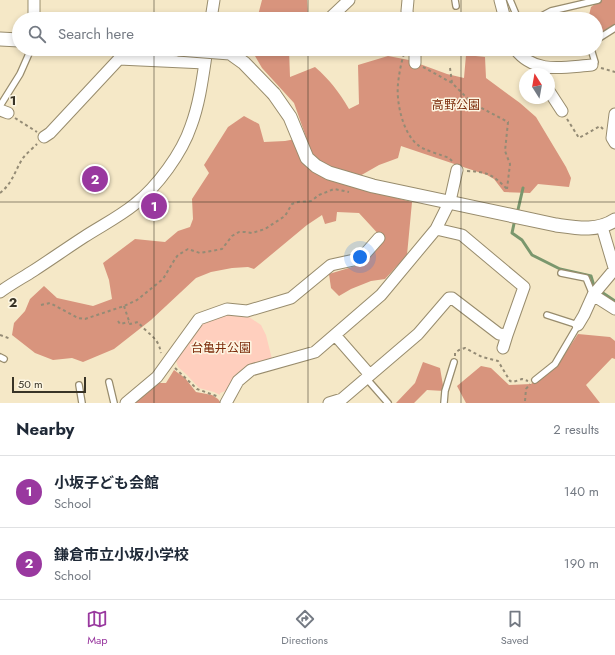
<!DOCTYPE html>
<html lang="en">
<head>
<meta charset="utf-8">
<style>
  :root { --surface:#fff; --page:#f2f2f3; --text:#1f2937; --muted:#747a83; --line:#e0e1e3; --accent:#99389f }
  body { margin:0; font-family:Jost,"Noto Sans JP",sans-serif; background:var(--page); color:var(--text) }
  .compass { position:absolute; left:519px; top:68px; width:36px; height:36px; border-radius:50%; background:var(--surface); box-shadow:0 2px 6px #0003; rotate:349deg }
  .scale { position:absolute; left:12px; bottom:10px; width:74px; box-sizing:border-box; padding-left:4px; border:2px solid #383326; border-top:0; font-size:11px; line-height:14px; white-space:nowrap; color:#383326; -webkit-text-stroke:3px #fdf6e2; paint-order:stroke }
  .you { position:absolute; left:360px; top:257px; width:14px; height:14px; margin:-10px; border:3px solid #fff; border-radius:50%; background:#1a73e8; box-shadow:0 0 0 6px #1a73e833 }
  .badge { display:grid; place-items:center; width:26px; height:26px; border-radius:50%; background:var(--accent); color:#fff; font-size:13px; font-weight:700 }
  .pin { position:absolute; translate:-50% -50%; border:2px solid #fff; box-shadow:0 1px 4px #0006 }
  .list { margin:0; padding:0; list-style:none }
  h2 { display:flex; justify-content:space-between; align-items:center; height:52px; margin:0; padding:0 16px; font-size:17px }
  h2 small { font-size:13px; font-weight:400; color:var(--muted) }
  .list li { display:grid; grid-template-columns:26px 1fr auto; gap:12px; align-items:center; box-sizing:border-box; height:72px; padding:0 16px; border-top:1px solid var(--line) }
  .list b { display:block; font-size:15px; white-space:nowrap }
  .list p { margin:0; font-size:13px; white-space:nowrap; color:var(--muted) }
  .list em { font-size:13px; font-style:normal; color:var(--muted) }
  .icon { flex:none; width:22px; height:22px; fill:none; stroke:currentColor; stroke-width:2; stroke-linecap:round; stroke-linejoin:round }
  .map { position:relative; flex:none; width:615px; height:403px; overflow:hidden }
  .search { position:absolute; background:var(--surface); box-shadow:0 2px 6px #0003; left:12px; right:12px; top:12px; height:44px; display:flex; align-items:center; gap:10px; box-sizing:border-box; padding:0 14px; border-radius:22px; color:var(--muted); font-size:15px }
  .sheet { height:196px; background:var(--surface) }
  nav { display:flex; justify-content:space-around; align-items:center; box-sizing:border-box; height:56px; border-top:1px solid var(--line); background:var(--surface); font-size:11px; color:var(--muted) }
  nav a { display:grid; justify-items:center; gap:2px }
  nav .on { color:var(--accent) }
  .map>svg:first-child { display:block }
  .green { fill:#ffcfbe }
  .forest { fill:#d8947d }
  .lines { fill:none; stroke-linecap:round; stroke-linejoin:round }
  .stream { stroke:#7a976d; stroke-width:3 }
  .service-casing { stroke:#988c6d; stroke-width:8 }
  .minor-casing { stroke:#988c6d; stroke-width:13 }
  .tertiary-casing { stroke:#988c6d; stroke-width:15 }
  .path { stroke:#948b75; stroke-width:2; stroke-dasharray:3 3; stroke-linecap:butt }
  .service { stroke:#fff; stroke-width:5.5 }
  .minor { stroke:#fff; stroke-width:11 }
  .tertiary { stroke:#fff; stroke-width:13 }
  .tertiary-bridge-casing { stroke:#988c6d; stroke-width:15; stroke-linecap:butt }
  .tertiary-bridge { stroke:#fff; stroke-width:13 }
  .grid { fill:none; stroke:#383326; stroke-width:1; stroke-opacity:0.55 }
  .labels { text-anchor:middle; stroke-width:3; stroke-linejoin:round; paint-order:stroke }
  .park-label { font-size:12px; fill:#7c2c0b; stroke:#fdf6e2 }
  .grid-label { font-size:13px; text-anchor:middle; font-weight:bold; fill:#383326; stroke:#fdf6e2; stroke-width:3; stroke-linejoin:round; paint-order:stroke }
</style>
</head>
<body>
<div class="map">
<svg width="615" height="403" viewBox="0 0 615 403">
  <rect width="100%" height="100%" fill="#f5e8c7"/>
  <path class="green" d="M227 314 246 315 261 325 266 335 272 359C247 364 239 367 228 390L220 393V395L214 392 199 388 187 375 178 367 175 357 202 322Z"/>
  <path class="forest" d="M262 0H307L308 19H257Z
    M601 0H615V29L596 42V19H588L591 7Z
    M251 49H289L290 77 315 67C330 80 339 92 349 109L359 104 358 65 388 56 409 60 447 74 464 78 466 55 485 57 486 78 520 103 536 117 566 167 571 178 569 187 538 184 530 193 504 192 494 179 487 175 401 146 398 158 379 165 358 177V188L412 202 407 255 385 279 371 281 351 289 339 296 331 288 329 274 362 264 382 238 359 213 337 212 336 221 325 224 322 215 307 225 254 269 248 267 232 268 211 272 196 278 151 320 114 349 83 362 72 358 53 360 35 353 12 335 14 323 25 311 30 299 44 286 57 298 93 306 112 299 109 280 103 263 135 239 165 242 178 231 190 227 193 219 192 199 209 173 204 165 228 127 244 116 259 124 264 142 285 141 306 137 294 103 262 68Z
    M578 334 610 337 615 341V359L612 358 586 385 600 403H466L457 386 481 366 491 368 509 385 531 384 558 364Z
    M423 362 440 368 444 391 427 390 414 403H396L415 383Z
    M174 370 185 378 196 392 212 395 218 399 221 403H133L158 383H166Z"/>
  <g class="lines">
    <path class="stream" d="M517 214 523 188
      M515 219 512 233 522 240 532 255 560 269 591 276 594 286 596 287
      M600 291 615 301"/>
    <g class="service-casing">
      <path id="service" d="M455 0 456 6
        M510 0 518 19
        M550 12 556 19
        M536 19 551 11 598 0
        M596 40 615 28
        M591 49 595 62 592 63V65
        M0 106 20 74 31 49
        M561 273 586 278 593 295
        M0 357 4 359
        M366 378 388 403
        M535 380 555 364 578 325 547 315
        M109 382 114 403
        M79 385 82 403
        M444 403 445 391 454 362"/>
    </g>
    <g class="minor-casing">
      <path id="minor" d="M34 0V19
        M408 0 407 11 408 19
        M500 0 505 19
        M211 19 214 0
        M331 19V17L349 0
        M515 49C535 75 564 67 592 65
        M415 63V49
        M549 91 562 111
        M0 110 8 113
        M615 114 612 138 615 143
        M44 137 50 133 119 59 205 63
        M602 227 615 271
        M0 292C11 284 22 278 33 271 50 260 67 248 84 237 101 226 119 217 135 204 157 187 182 153 191 126 200 102 203 75 207 49
        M593 295 615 309
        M578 325 584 315 593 295 614 270
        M335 335 370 375
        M503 348 507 335
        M126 403 157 377 199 319 227 309 247 311 291 298 331 265 354 260 364 255 379 238
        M226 403 238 381 251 370 315 352 381 295 436 229 450 201 457 170
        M329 403 342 399 418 334 449 298H452L499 334 507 335 524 287 462 235 436 229"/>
    </g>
    <g class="tertiary-casing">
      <path id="tertiary" d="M0 39 19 40
        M274 94 290 117 307 158 316 166 329 173 373 186 556 225C577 228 597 232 615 220"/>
    </g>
    <path class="path" d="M404 54C401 63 399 74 398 84 396 102 403 134 418 145 423 150 442 155 449 158L452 161
      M423 67 452 83 472 103 508 122 505 151 510 164 507 189
      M450 68 452 83
      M601 68 615 72
      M15 118 37 132
      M567 119 579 138 600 126 603 129
      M467 171C488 172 492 174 507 189
      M0 193C13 183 15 170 23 158 27 153 33 148 37 144
      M41 305 50 303 78 318 85 319 124 306 137 300 163 279 175 259 178 255 188 249 200 253 222 249 232 236 239 232H245L252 233 265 229 285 216 292 204 298 202 311 201 319 195 334 189 349 192
      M124 306 130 324 138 322C148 335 158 336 161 353
      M118 321 120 324 129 322
      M0 335 11 339
      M455 356V353L459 350 465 348 482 357 498 361 510 381 513 382 522 379 528 381
      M175 368 197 389 219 397
      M525 401 526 389 530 384"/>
    <use href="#service" class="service"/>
    <use href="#minor" class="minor"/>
    <use href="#tertiary" class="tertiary"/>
    <g class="tertiary-bridge-casing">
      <path id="tertiary-bridge" d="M178 49 230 53 244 63 274 94"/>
    </g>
    <use href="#tertiary-bridge" class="tertiary-bridge"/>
  </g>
  <path class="grid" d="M154 0V19M308 0V19M461 0V19M154 49V403M308 49V403M461 49V403M0 202H615"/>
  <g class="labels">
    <g class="park-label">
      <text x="456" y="109">高野公園</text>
      <text x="221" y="352">台亀井公園</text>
    </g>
  </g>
  <g class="grid-label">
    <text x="13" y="105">1</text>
    <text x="13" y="307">2</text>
  </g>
</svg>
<svg class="compass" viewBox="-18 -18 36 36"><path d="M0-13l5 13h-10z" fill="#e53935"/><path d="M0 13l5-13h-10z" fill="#747a83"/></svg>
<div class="scale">50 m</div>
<div class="you"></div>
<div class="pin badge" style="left:154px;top:206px">1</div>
<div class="pin badge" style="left:95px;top:179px">2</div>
<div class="search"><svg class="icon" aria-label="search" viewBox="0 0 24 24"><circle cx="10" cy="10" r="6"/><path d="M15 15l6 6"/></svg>Search here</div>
</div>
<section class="sheet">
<h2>Nearby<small>2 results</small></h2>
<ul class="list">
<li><span class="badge">1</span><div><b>小坂子ども会館</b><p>School</p></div><em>140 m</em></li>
<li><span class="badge">2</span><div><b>鎌倉市立小坂小学校</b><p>School</p></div><em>190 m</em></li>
</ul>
</section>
<nav>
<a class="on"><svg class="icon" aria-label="map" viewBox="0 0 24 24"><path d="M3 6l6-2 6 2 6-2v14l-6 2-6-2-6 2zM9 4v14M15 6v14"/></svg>Map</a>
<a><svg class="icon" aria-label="directions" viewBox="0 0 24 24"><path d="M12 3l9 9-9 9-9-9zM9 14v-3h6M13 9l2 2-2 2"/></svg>Directions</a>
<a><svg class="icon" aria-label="saved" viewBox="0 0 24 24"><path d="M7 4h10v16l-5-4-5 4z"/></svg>Saved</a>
</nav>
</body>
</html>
